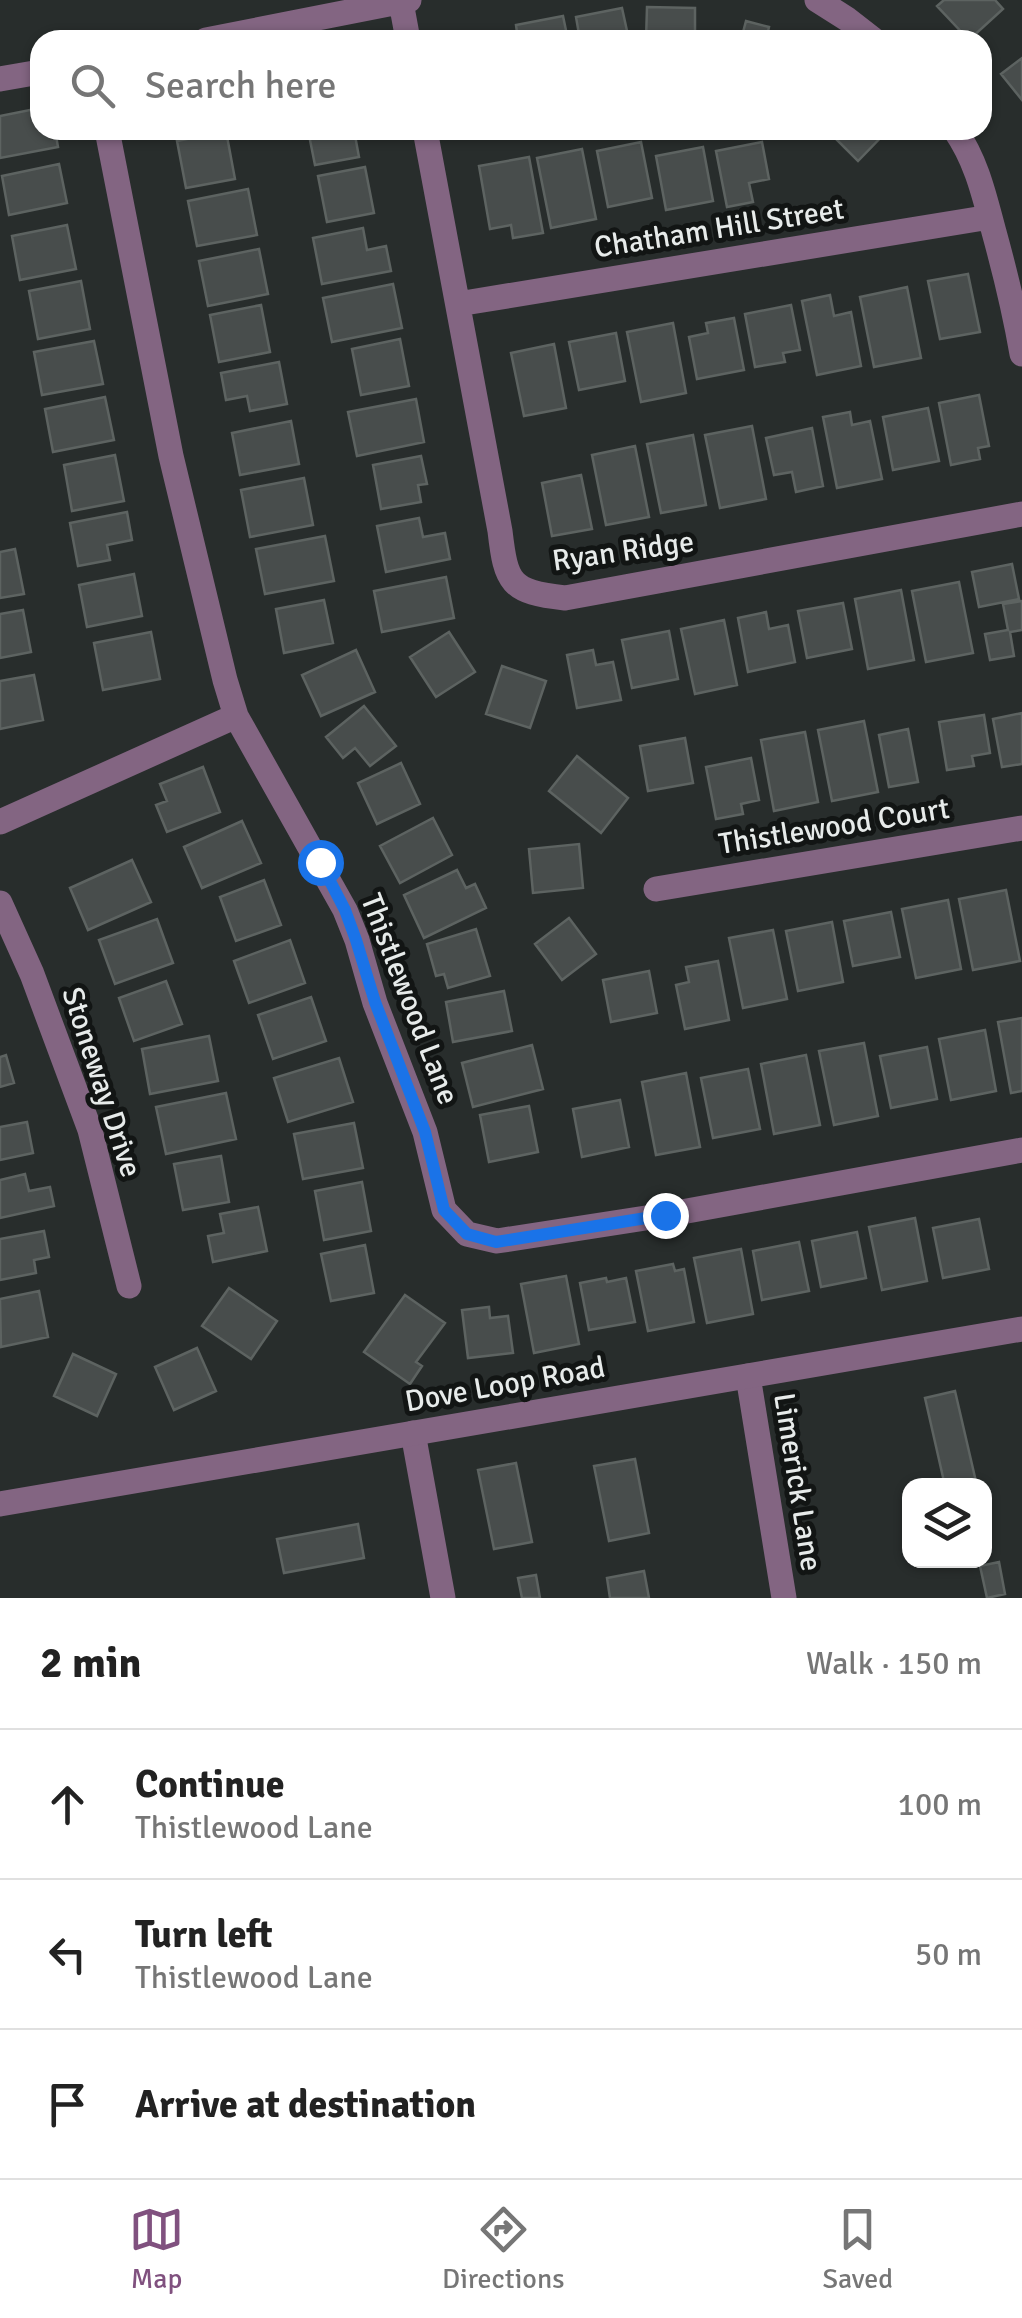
<!DOCTYPE html>
<html lang="en">
<head>
<meta charset="utf-8">
<style>
  :root { --surface:#fff; --page:#f6f6f6; --text:#222; --muted:#767676; --line:#e0e0e0; --accent:#80517f }
  body { margin:0; font-family:Signika,sans-serif; background:var(--page); color:var(--text) }
  .controls { position:absolute; right:30px; bottom:30px; display:grid; overflow:hidden; border-radius:20px; box-shadow:0 2px 8px #0004 }
  .controls button { width:90px; height:90px; display:grid; place-items:center; padding:0; border:0; border-bottom:2px solid var(--line); background:var(--surface); color:var(--text); font:50px sans-serif }
  .stop { position:absolute; width:30px; height:30px; margin:-22px; border:8px solid #1a73e8; border-radius:50%; background:#fff }
  .stop.end { background:#1a73e8; border-color:#fff; box-shadow:0 2px 10px #0008 }
  .list { margin:0; padding:0; list-style:none }
  h2 { display:flex; justify-content:space-between; align-items:center; height:130px; margin:0; padding:0 40px; font-size:42px }
  h2 small { font-size:32px; font-weight:400; color:var(--muted) }
  .list li { display:grid; grid-template-columns:65px 1fr auto; gap:30px; align-items:center; box-sizing:border-box; height:150px; padding:0 40px; border-top:2px solid var(--line) }
  .list b { display:block; font-size:38px; white-space:nowrap }
  .list p { margin:0; font-size:32px; white-space:nowrap; color:var(--muted) }
  .list em { font-size:32px; font-style:normal; color:var(--muted) }
  .icon { flex:none; width:55px; height:55px; fill:none; stroke:currentColor; stroke-width:2; stroke-linecap:round; stroke-linejoin:round }
  .map { position:relative; flex:none; width:1022px; height:1598px; overflow:hidden }
  .search { position:absolute; background:var(--surface); box-shadow:0 2px 8px #0004; left:30px; right:30px; top:30px; height:110px; display:flex; align-items:center; gap:25px; box-sizing:border-box; padding:0 35px; border-radius:30px; color:var(--muted); font-size:38px }
  .sheet { height:580px; background:var(--surface) }
  nav { display:flex; justify-content:space-around; align-items:center; box-sizing:border-box; height:140px; border-top:2px solid var(--line); background:var(--surface); font-size:28px; color:var(--muted) }
  nav a { display:grid; justify-items:center; gap:5px }
  nav .on { color:var(--accent) }
  .map>svg:first-child { display:block }
  .building { fill:#484d4c; stroke:#5d6361; stroke-width:2.5 }
  .lines { fill:none; stroke-linecap:round; stroke-linejoin:round }
  .minor { stroke:#836582; stroke-width:25 }
  .tertiary { stroke:#836582; stroke-width:25 }
  .route { stroke:#1a73e8; stroke-width:12 }
  .labels { text-anchor:middle; stroke-width:10; stroke-linejoin:round; paint-order:stroke }
  .street-label { font-size:30px; fill:#e7ebea; stroke:#121514 }
</style>
</head>
<body>
<div class="map">
<svg width="1022" height="1598" viewBox="0 0 1022 1598">
  <rect width="100%" height="100%" fill="#282d2c"/>
  <path class="building" d="M944 0H995L1003 9 969 40 937 6Z
    M647 7 695 8V40H646Z
    M622 8 629 40H580L576 17Z
    M563 16 568 40H518L516 25Z
    M746 21 769 27 766 40H741Z
    M1022 58V100L1001 74Z
    M40 108V130H55L58 147 0 158V116Z
    M308 130H354L359 157 315 165Z
    M827 130H888L858 161Z
    M226 131 235 179 186 188 177 141Z
    M641 142 652 198 608 207 597 151Z
    M762 142 769 179 749 183 753 202 727 207 716 151Z
    M703 147 713 201 666 210 656 156Z
    M582 149 596 219 551 228 537 158Z
    M529 157 543 233 513 238 511 225 490 229 479 166Z
    M59 164 67 203 9 215 2 176Z
    M365 167 374 213 327 222 318 176Z
    M248 189 257 235 197 246 188 201Z
    M67 225 76 269 20 280 12 236Z
    M363 228 367 250 386 246 391 271 322 284 313 238Z
    M259 249 268 294 208 306 199 261Z
    M968 274 980 332 940 339 928 281Z
    M81 281 90 329 38 339 29 291Z
    M393 284 402 328 332 342 323 298Z
    M907 287 921 358 874 367 860 297Z
    M830 295 834 316 851 312 861 366 817 375 802 301Z
    M261 305 270 352 219 362 210 315Z
    M791 305 800 350 783 353 785 362 755 367 745 314Z
    M734 318 744 370 697 379 689 337 708 333 706 323Z
    M673 323 686 393 641 402 627 332Z
    M616 333 625 381 579 390 569 342Z
    M400 339 409 386 361 395 352 349Z
    M94 341 103 384 42 395 34 352Z
    M554 344 566 408 524 416 511 353Z
    M279 362 287 404 250 411 247 396 226 400 221 373Z
    M979 395 989 446 978 448 980 459 951 465 939 403Z
    M105 397 114 440 53 452 45 409Z
    M416 399 424 442 357 456 348 412Z
    M928 408 939 461 893 470 883 417Z
    M850 412 852 425 870 421 882 479 837 488 823 417Z
    M291 421 299 464 240 475 232 433Z
    M752 426 766 499 720 508 705 435Z
    M812 428 823 486 796 492 792 472 774 475 766 438Z
    M693 435 706 505 661 513 647 444Z
    M635 446 649 517 606 525 592 455Z
    M115 455 124 501 72 511 64 465Z
    M421 456 427 484 418 485 421 502 381 509 373 465Z
    M581 475 592 529 552 536 542 483Z
    M304 478 313 525 250 537 241 490Z
    M127 512 132 540 107 545 110 560 78 566 70 523Z
    M419 518 423 537 445 533 450 559 386 572 377 526Z
    M325 536 334 581 265 594 256 549Z
    M15 549 24 594 0 598V552Z
    M1012 564 1019 599 979 607 972 572Z
    M134 574 142 616 87 627 79 585Z
    M446 577 454 618 382 632 374 591Z
    M959 582 973 653 926 662 912 591Z
    M901 590 914 660 868 669 855 599Z
    M324 600 333 643 284 653 276 609Z
    M1022 601V630L1010 632 1014 656 990 660 985 634 1008 630 1003 604Z
    M843 603 852 649 807 658 798 611Z
    M23 610 31 652 0 658V614Z
    M766 612 769 629 788 625 795 662 748 672 738 618Z
    M724 620 737 685 695 694 681 629Z
    M669 631 678 679 632 688 622 640Z
    M151 632 160 679 103 690 94 643Z
    M449 632 475 672 436 697 410 657Z
    M356 650 375 692 321 716 302 675Z
    M593 650 596 665 613 662 621 700 577 708 567 655Z
    M502 666 546 681 530 728 486 714Z
    M34 675 43 720 0 729V681Z
    M364 706 396 746 370 766 355 748 343 758 326 737Z
    M1022 713V764L1002 767 993 719Z
    M984 715 990 753 972 756 974 766 947 770 939 722Z
    M864 721 878 792 832 801 818 730Z
    M908 729 918 782 889 787 879 735Z
    M805 732 818 802 774 811 761 740Z
    M685 738 693 783 648 791 640 746Z
    M577 756 628 798 601 833 549 791Z
    M751 758 759 800 741 804 743 814 716 819 706 767Z
    M401 763 420 804 377 824 358 783Z
    M203 767 220 812 167 832 156 805 167 801 160 784Z
    M433 818 452 855 400 883 380 846Z
    M242 821 261 863 202 888 184 847Z
    M579 844 583 888 533 893 529 849Z
    M132 860 151 902 88 930 70 888Z
    M457 870 466 888 475 884 486 908 424 938 404 895Z
    M264 880 281 925 236 941 220 897Z
    M1006 890 1020 961 973 970 959 899Z
    M948 900 961 969 916 978 902 909Z
    M891 912 900 957 853 966 844 921Z
    M569 918 596 954 562 980 535 944Z
    M157 919 173 963 115 984 99 940Z
    M832 922 843 982 798 991 786 931Z
    M476 929 490 976 448 988 444 974 436 976 427 944Z
    M773 930 787 999 743 1008 729 938Z
    M290 940 305 983 249 1003 234 961Z
    M718 961 729 1020 685 1029 676 985 689 982 686 967Z
    M649 971 657 1013 611 1022 603 980Z
    M166 981 182 1024 134 1041 119 998Z
    M504 991 512 1031 453 1042 446 1002Z
    M311 997 326 1041 273 1059 258 1015Z
    M1022 1018V1091L1011 1093 998 1022Z
    M985 1030 996 1091 951 1100 939 1039Z
    M209 1036 218 1081 150 1094 142 1049Z
    M864 1043 878 1116 834 1125 819 1051Z
    M532 1045 543 1089 473 1107 462 1063Z
    M927 1047 937 1099 891 1108 880 1056Z
    M6 1055 14 1083 0 1087V1057Z
    M806 1055 820 1125 774 1134 761 1064Z
    M339 1058 353 1102 288 1122 274 1078Z
    M748 1069 760 1129 713 1138 701 1078Z
    M686 1073 700 1147 656 1155 642 1082Z
    M226 1093 236 1139 166 1154 156 1107Z
    M620 1100 629 1147 582 1157 573 1109Z
    M529 1106 538 1152 489 1162 480 1115Z
    M27 1122 33 1153 0 1160V1127Z
    M354 1123 363 1168 303 1179 294 1134Z
    M221 1156 229 1202 183 1210 174 1164Z
    M25 1174 29 1191 50 1187 54 1206 0 1218V1180Z
    M362 1182 371 1231 324 1240 315 1191Z
    M258 1207 267 1251 213 1262 208 1236 224 1233 220 1214Z
    M915 1218 927 1281 882 1290 869 1227Z
    M979 1219 989 1269 943 1278 933 1228Z
    M44 1231 49 1257 34 1260 36 1273 0 1280V1239Z
    M857 1232 866 1278 821 1287 812 1241Z
    M799 1242 809 1291 762 1300 753 1251Z
    M365 1245 374 1293 331 1301 321 1254Z
    M741 1249 753 1314 707 1323 694 1258Z
    M673 1264 675 1271 684 1269 694 1322 648 1331 636 1271Z
    M566 1276 579 1344 534 1353 521 1284Z
    M606 1278 607 1282 626 1278 635 1322 589 1330 580 1283Z
    M229 1288 277 1321 251 1359 202 1326Z
    M39 1291 48 1337 1 1347 0 1299Z
    M405 1295 445 1323 416 1362 422 1366 410 1384 364 1352Z
    M489 1307 490 1318 508 1316 513 1353 468 1358 462 1310Z
    M197 1348 216 1391 174 1410 155 1367Z
    M73 1354 116 1374 97 1416 54 1396Z
    M955 1391 977 1486H945L925 1398Z
    M635 1459 649 1533 609 1541 594 1466Z
    M516 1463 532 1542 494 1549 478 1470Z
    M358 1524 364 1558 284 1573 277 1539Z
    M999 1562 1005 1594 987 1598 980 1566Z
    M644 1571 649 1598H610L607 1578Z
    M536 1575 540 1598H522L518 1578Z"/>
  <g class="lines">
    <path class="minor" d="M817 0 847 19 874 40
      M401 2 408 40
      M206 40 409 0
      M0 79 40 72
      M107 130 171 456 225 680 236 716 345 910 357 940 375 1003 425 1132 444 1210 467 1234 497 1241 665 1215 1022 1150
      M425 130 500 531C506 583 510 592 565 598L1022 514
      M955 130C977 162 984 195 994 232 1005 272 1015 313 1022 354
      M458 304 990 217
      M0 822 236 716
      M656 889 1022 828
      M0 903 32 974 90 1130 129 1286
      M748 1376 784 1598
      M413 1433 443 1598"/>
    <path class="tertiary" d="M0 1504 1022 1329"/>
  </g>
  <g class="lines">
    <path class="route" d="M320 862 345 910 356 940 375 1002 425 1132 444 1210 467 1234 496 1242 665 1215"/>
  </g>
  <g class="labels">
    <g class="street-label">
      <text transform="translate(719 228) rotate(-9)" y="10">Chatham Hill Street</text>
      <text transform="translate(623 551) rotate(-8)" y="10">Ryan Ridge</text>
      <text transform="translate(834 826) rotate(-9)" y="10">Thistlewood Court</text>
      <text transform="translate(410 999) rotate(69)" y="10">Thistlewood Lane</text>
      <text transform="translate(102 1082) rotate(72)" y="10">Stoneway Drive</text>
      <text transform="translate(505 1384) rotate(-10)" y="10">Dove Loop Road</text>
      <text transform="translate(798 1482) rotate(81)" y="10">Limerick Lane</text>
    </g>
  </g>
</svg>
<div class="controls">
<button><svg class="icon" aria-label="layers" viewBox="0 0 24 24"><path d="M12 4l9 5-9 5-9-5zM3 14l9 5 9-5"/></svg></button>
</div>
<div class="stop" style="left:320px;top:862px"></div>
<div class="stop end" style="left:665px;top:1215px"></div>
<div class="search"><svg class="icon" aria-label="search" viewBox="0 0 24 24"><circle cx="10" cy="10" r="6"/><path d="M15 15l6 6"/></svg>Search here</div>
</div>
<section class="sheet">
<h2>2 min<small>Walk · 150 m</small></h2>
<ul class="list">
<li><svg class="icon" aria-label="ahead" viewBox="0 0 24 24"><path d="M12 20V5M6 11l6-6 6 6"/></svg><div><b>Continue</b><p>Thistlewood Lane</p></div><em>100 m</em></li>
<li><svg class="icon" aria-label="left" viewBox="0 0 24 24"><path d="M17 20v-9H6M10 6l-5 5 5 5"/></svg><div><b>Turn left</b><p>Thistlewood Lane</p></div><em>50 m</em></li>
<li><svg class="icon" aria-label="arrive" viewBox="0 0 24 24"><path d="M6 21V4h12l-3 4 3 4H6"/></svg><div><b>Arrive at destination</b></div></li>
</ul>
</section>
<nav>
<a class="on"><svg class="icon" aria-label="map" viewBox="0 0 24 24"><path d="M3 6l6-2 6 2 6-2v14l-6 2-6-2-6 2zM9 4v14M15 6v14"/></svg>Map</a>
<a><svg class="icon" aria-label="directions" viewBox="0 0 24 24"><path d="M12 3l9 9-9 9-9-9zM9 14v-3h6M13 9l2 2-2 2"/></svg>Directions</a>
<a><svg class="icon" aria-label="saved" viewBox="0 0 24 24"><path d="M7 4h10v16l-5-4-5 4z"/></svg>Saved</a>
</nav>
</body>
</html>
